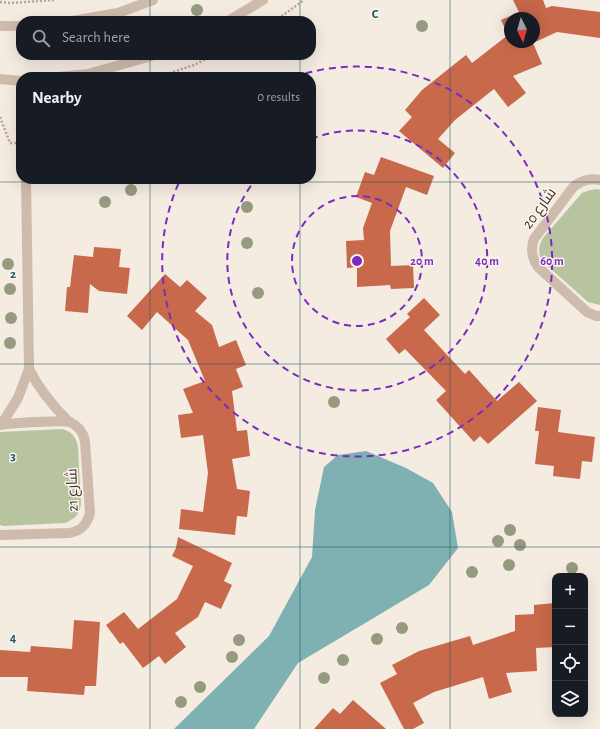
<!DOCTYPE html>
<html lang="en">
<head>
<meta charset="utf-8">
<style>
  :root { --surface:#171b24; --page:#20242c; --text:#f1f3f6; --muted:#9ea1a6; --line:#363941 }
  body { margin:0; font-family:"Alegreya Sans",Cairo,sans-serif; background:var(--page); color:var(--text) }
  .controls { position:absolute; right:12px; bottom:12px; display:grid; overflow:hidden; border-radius:8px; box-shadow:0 4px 16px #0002 }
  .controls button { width:36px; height:36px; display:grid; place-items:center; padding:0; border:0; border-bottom:1px solid var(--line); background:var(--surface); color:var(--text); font:20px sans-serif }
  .compass { position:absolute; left:504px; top:12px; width:36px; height:36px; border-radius:50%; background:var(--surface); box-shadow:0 4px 16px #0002; rotate:175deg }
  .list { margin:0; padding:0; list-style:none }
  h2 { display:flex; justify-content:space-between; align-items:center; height:52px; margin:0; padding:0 16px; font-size:17px }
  h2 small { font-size:13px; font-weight:400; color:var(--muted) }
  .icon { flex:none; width:22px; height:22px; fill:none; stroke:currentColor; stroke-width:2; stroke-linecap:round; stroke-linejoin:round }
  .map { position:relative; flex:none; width:600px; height:729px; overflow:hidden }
  .search { position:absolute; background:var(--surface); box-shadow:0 4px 16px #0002; left:16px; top:16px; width:300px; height:44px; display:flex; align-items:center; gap:10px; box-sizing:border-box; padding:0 14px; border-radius:16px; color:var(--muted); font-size:15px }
  .panel { position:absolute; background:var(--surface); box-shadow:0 4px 16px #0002; left:16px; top:72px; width:300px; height:112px; border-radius:16px }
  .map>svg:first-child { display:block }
  .green { fill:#b8c4a0 }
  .water { fill:#7fb0b2 }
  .building { fill:#c8694b; fill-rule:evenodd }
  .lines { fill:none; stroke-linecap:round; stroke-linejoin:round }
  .path { stroke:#b9a596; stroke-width:2.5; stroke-dasharray:2 2; stroke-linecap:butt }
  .minor { stroke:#cdbbac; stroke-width:10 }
  .tree { fill:#969b7f }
  .grid { fill:none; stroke:#1f5a5e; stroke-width:1; stroke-opacity:0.55 }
  .ring { fill:none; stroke:#7b2cbf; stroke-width:2; stroke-dasharray:7 5 }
  .labels { text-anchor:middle; stroke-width:3; stroke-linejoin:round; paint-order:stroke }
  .street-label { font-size:15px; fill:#3b302b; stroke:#fbf5ee }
  .grid-label { font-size:13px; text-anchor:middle; font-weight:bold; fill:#1f5a5e; stroke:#fbf5ee; stroke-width:3; stroke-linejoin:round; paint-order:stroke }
  .centre { fill:#7b2cbf; stroke:#fbf5ee; stroke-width:2 }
  .ring-label { font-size:12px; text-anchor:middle; font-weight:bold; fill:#7b2cbf; stroke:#fbf5ee; stroke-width:3; stroke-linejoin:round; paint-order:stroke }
</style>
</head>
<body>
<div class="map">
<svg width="600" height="729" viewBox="0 0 600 729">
  <rect width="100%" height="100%" fill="#f4ebe1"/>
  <path class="green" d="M598 189 600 190V305L588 302 542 261C538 252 538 247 543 238L582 193 590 190Z
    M63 429C73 433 76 437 78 447L81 504C79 515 75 519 65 523L3 526 0 525V432Z"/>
  <path class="water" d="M366 451 406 468 433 483 452 512 458 548 429 585 298 663 254 729H174L269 636 312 557 315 510 324 467 338 455Z"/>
  <path class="building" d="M513 0H543L546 8 552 6 600 12V38L557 32 533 43 542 64 513 76 526 93 508 107 494 89 455 120 438 139 455 153 443 168 399 131 412 117 405 110 422 90 466 55 472 63 508 35 501 20 519 12ZM510 18H534V42H510Z
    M381 157 434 176 427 195 406 187 390 231 391 266 413 265 414 288 391 289 390 285 357 287V267L347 268 346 241 364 240 363 228 372 203 356 197 365 172 374 175Z
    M94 247 121 249 119 267 130 268 127 294 99 291 90 284 88 313 65 311 67 287H70L74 255 93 257Z
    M165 274 180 287 187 280 207 298 195 311 212 325 219 347 236 340 246 365 236 369 243 387 232 391 237 431 247 430 250 456 232 459 237 489 250 491 247 517 237 516 235 535 179 529 181 509 203 512 208 473 203 435 181 438 178 415 193 413 183 389 205 381 188 340 157 312 142 330 127 316Z
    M424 298 440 315 424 330 465 374 469 370 497 401 519 382 537 401 488 444 480 436 474 442 436 400 446 391 405 349 399 354 386 339 410 317 407 314Z
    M538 407 561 410 558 432 595 437 592 462 582 461 580 479 553 476 554 466 535 464 539 431H535Z
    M178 537 232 563 224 581 232 585 221 609 205 602 198 617 175 633 186 647 165 664 159 656 143 668 123 642 120 644 106 625 124 612 138 629 177 599 193 566 172 556 176 548Z
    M555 603V647L536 648 537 671 506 673 512 692 489 699 483 677 434 692 413 703 424 723 413 729H404L380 683 397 674 392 665 419 651 470 636 473 645 515 631V615L534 614V605Z
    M74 620 100 622 96 686H85L84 695 27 691 28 677H0V650L30 652 31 646 72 649Z
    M353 700 386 729H314L333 708 340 714Z"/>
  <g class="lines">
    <path class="path" d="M0 2 11 3 55 0
      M275 21 304 0
      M158 77 194 65 214 55
      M0 117 10 143H21"/>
    <path class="minor" d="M72 21 118 13 153 0
      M228 21 263 0
      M0 26H21
      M58 77 88 74 155 55
      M0 79 21 81
      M600 180C590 178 583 180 574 186L534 239C530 250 532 258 538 267L587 312 596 316H600
      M29 369C39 389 52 405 68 421
      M0 425C9 423 64 420 70 422 79 426 83 432 85 441L90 513C87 525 81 531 69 533L0 535
      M1 425 18 398 29 369 26 179"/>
  </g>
  <g class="tree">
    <circle cx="197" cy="10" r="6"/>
    <circle cx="422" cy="26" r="6"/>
    <circle cx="131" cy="190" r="6"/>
    <circle cx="105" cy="202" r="6"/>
    <circle cx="247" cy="207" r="6"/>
    <circle cx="247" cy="243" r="6"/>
    <circle cx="8" cy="264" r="6"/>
    <circle cx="10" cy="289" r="6"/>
    <circle cx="258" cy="293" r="6"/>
    <circle cx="11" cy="318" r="6"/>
    <circle cx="10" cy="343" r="6"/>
    <circle cx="334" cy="402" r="6"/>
    <circle cx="510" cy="530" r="6"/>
    <circle cx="498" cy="541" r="6"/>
    <circle cx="520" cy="545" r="6"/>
    <circle cx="509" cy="565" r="6"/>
    <circle cx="572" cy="568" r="6"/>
    <circle cx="472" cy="572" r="6"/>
    <circle cx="402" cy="628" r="6"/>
    <circle cx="377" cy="639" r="6"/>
    <circle cx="239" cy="640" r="6"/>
    <circle cx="232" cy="657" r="6"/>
    <circle cx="343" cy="660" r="6"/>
    <circle cx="324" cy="678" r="6"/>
    <circle cx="200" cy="687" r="6"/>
    <circle cx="181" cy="702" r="6"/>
  </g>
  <path class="grid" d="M150 0V21M300 0V21M450 0V729M150 55V77M300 55V77M150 179V729M300 179V729M0 182H600M0 364H600M0 547H600"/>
  <g class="ring">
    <circle cx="357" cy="261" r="65"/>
    <path d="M311 139A130 130 0 1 1 256 179"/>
    <path d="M294 77A195 195 0 1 1 180 180"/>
  </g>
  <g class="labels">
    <g class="street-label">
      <text transform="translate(539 208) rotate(-54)" y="5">شارع 20</text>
      <text transform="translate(72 490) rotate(-92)" y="5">شارع 21</text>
    </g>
  </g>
  <g class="grid-label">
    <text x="375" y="18">C</text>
    <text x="13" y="278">2</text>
    <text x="13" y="460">3</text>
    <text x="13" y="642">4</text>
  </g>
  <circle cx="357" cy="261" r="6" class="centre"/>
  <g class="ring-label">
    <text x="422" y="265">20 m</text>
    <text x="487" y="265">40 m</text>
    <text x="552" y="265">60 m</text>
  </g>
</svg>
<div class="controls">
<button>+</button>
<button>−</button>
<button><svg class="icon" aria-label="locate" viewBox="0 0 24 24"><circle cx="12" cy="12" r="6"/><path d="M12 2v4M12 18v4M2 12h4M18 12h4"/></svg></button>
<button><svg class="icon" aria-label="layers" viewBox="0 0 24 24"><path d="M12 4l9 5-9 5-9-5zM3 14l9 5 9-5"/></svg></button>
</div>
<svg class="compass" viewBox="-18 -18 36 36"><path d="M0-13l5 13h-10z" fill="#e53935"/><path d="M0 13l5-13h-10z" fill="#9ea1a6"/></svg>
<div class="search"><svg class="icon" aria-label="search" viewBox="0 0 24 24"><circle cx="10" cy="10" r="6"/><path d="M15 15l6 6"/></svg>Search here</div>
<section class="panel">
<h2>Nearby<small>0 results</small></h2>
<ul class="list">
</ul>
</section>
</div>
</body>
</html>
